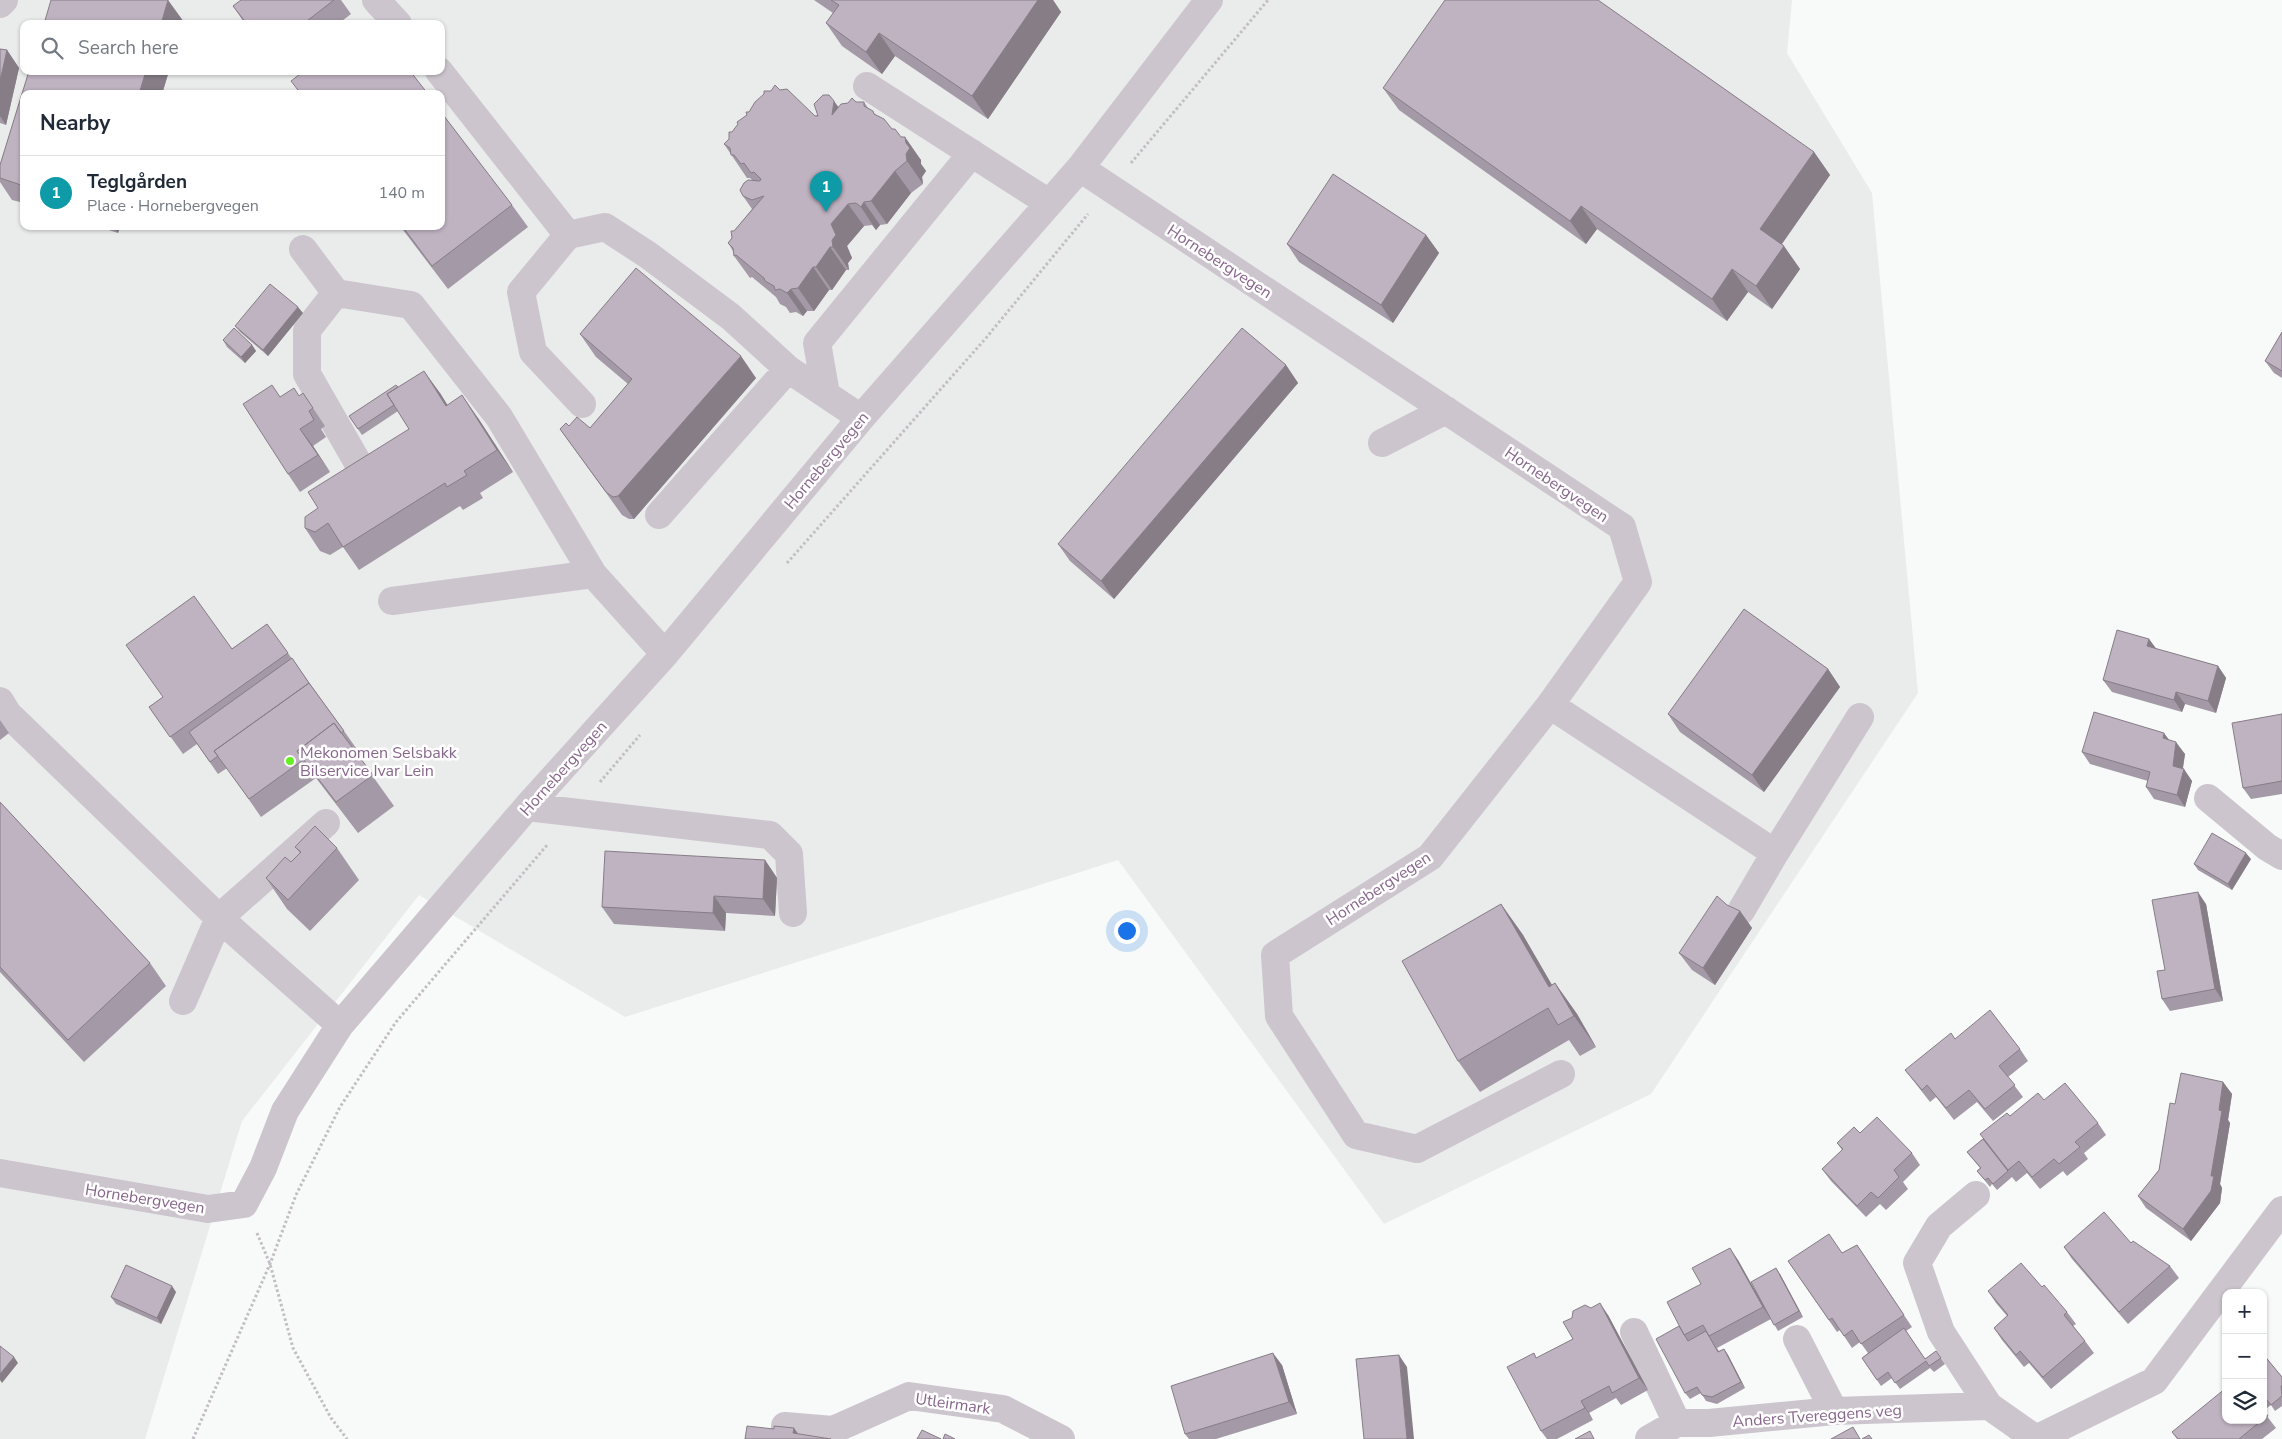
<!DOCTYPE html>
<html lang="en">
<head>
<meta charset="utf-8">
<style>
  :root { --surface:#fff; --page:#f2f2f3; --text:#1f2937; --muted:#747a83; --line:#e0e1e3; --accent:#0b8043 }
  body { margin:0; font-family:"Nunito Sans",sans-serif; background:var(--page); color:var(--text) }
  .controls { position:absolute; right:15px; bottom:15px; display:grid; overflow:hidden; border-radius:10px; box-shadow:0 1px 4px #0004 }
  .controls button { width:45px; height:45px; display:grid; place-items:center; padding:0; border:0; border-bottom:1px solid var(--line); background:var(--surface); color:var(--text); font:25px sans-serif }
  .you { position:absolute; left:1126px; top:930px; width:18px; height:18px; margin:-12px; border:4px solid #fff; border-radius:50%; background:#1a73e8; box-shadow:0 0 0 8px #1a73e833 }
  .badge { display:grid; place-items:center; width:32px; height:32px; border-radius:50%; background:var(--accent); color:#fff; font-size:16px; font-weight:700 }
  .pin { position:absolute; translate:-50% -41px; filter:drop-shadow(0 1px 2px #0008) }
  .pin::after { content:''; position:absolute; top:26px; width:18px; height:15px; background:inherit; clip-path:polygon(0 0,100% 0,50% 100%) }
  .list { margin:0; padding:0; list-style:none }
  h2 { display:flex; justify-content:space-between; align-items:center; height:65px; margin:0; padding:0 20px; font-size:21px }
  h2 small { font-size:16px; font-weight:400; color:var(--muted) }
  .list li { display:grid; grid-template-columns:32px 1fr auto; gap:15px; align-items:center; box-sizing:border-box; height:75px; padding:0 20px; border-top:1px solid var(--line) }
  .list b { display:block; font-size:19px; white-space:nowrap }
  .list p { margin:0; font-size:16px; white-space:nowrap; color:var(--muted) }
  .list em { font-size:16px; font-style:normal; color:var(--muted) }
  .icon { flex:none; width:28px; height:28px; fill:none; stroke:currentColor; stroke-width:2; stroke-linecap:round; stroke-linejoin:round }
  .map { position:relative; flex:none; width:2282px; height:1439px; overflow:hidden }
  .search { position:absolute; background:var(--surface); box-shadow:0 1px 4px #0004; left:20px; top:20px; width:425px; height:55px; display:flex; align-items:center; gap:12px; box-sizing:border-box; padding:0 18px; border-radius:10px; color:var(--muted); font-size:19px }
  .panel { position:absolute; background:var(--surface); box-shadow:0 1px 4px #0004; left:20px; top:90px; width:425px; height:140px; border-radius:10px }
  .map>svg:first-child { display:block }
  .built { fill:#eaebeb; fill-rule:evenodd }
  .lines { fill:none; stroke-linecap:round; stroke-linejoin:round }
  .path { stroke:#c3bdc4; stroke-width:3; stroke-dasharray:2.5 2.5; stroke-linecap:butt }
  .minor { stroke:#cdc5ce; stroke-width:28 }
  .wall { fill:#a499a6 }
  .shaded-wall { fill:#867d87 }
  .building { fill:#bfb2c1; stroke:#867d87 }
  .poi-dot { fill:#63f121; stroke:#fff; stroke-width:2 }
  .labels { text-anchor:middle; stroke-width:5; stroke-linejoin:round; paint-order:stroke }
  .street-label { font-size:16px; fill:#87668b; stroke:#fff }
  .poi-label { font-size:16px; fill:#87668b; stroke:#fff; text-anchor:start }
</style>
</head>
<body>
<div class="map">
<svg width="2282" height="1439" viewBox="0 0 2282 1439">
  <rect width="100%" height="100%" fill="#f7faf8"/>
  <path class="built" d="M0 0H1792L1787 53 1872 193 1918 693 1651 1094 1384 1224 1118 860 625 1017 419 895 242 1121 145 1439H0ZM24 24H441V71H24ZM24 94H441V226H24Z"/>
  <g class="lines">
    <path class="path" d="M1131 163 1268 0
      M787 563 986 338 1088 214
      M600 782 640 735
      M257 1233 270 1264 293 1348 331 1418 347 1439
      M193 1439 270 1264 296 1195 340 1107 396 1022 548 844"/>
    <path class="minor" d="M376 0 398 24
      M0 4 4 0
      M439 71 568 235 605 227 648 255 731 317 788 369 861 418
      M867 86 1049 203
      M1080 168 1622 527 1638 582 1550 705 1430 857 1275 955 1279 1016 1356 1135 1417 1149 1561 1074
      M568 235 521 292 533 352 582 404
      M303 249 336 293 411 305 499 417 593 574
      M336 293 307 330V374L366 477 382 467
      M826 394 817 343 972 153
      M1382 443 1446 410
      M659 515 788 369
      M392 601 593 574 665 654
      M0 701 8 714 219 918 326 823
      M1550 705 1775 853 1860 717
      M2208 798 2267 847 2282 856
      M527 807 770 835 789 854 793 913
      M1741 911 1775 853
      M183 1001 219 918 340 1025
      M0 1173 208 1209 244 1204 263 1168 285 1111 340 1025 527 807 665 654 861 418 1080 168 1209 0
      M1976 1195 1939 1226 1917 1263 1941 1332 1989 1406 2036 1439 2154 1381 2282 1210
      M1634 1332 1677 1423
      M1797 1339 1834 1411
      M785 1426 833 1430 909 1396 1003 1409 1061 1439
      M1649 1439 1677 1423H1709L1834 1411 1989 1406"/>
  </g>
  <path class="wall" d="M241 0H341L351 14 338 24H245L233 6Z
    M814 0H1053L1061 12 988 119 895 56 882 74 842 46 826 23 833 13Z
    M0 49 7 50 19 68 6 125 0 123Z
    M29 71H169L162 94H24V203L12 200 0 182V165Z
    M1383 88 1814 152 1830 175 1782 244 1800 269 1772 309 1748 292 1727 321 1597 229 1586 244 1399 110Z
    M780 90 815 116 838 107 856 102H864L868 108 892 129 921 160V164L926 171 922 177 923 184 911 193 887 224 880 225 876 230 872 225 864 226 847 246 852 258 848 263 849 270H846L832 290H829L814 311H807L803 316 796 312 790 313 786 307 780 304 776 297 752 277 750 278 734 256 733 251 728 243 732 238 734 231 752 209 743 196 752 180 750 178H747L724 144 729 139 732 132 749 112 771 91Z
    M512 205 528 227 448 289 400 226H441Z
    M96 226H120L118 233Z
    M1426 235 1439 253 1393 323 1299 262 1287 244Z
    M303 313 268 356 240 332 235 326Z
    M2282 332V378L2274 373 2265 361Z
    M580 334 756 378 634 519H629L622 515 560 429 569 426 590 428 628 384 596 357Z
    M223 340 252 345 256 351 245 363 227 347Z
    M1286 365 1298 383 1114 599 1070 561 1058 544Z
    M398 387 440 393 447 405 478 418 513 472 480 493 483 498 463 510 460 506 359 570 343 547 330 555 320 551 305 528 318 508 409 429 398 411 362 435 349 416Z
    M303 393 325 426 321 429 326 437 313 446 330 472 300 492 288 474 299 396Z
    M267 624 344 731 356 748 354 750 394 806 358 833 316 778 261 817 227 768 218 774 197 744 183 754 149 707Z
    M2149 639 2156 649 2218 666 2226 678 2216 713 2185 704 2182 712 2112 692 2103 680Z
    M1828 669 1840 687 1764 792 1680 732 1668 714Z
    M2282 714V794L2251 799 2243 788Z
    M0 720 9 733 0 740Z
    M2168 739 2185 754 2183 769 2192 781 2185 807 2154 799 2146 787 2148 781 2090 764 2082 752Z
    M0 802 150 963 166 986 84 1062 0 972Z
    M295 847 337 848 359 880 310 931 287 909 266 878 291 862 300 853Z
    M2251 859 2232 890 2198 870 2194 864Z
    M765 860 777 878 775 916 726 913 725 931 614 924 602 907Z
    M1501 904 1523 935 1552 985 1555 983 1577 1014 1596 1047 1580 1056 1569 1040 1480 1092 1458 1061Z
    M2206 904 2223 1001 2170 1011 2162 999 2165 970Z
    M1740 911 1752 928 1715 985 1692 970 1679 953Z
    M1955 1039 2020 1049 2028 1061 2008 1077 2023 1097 1993 1121 1977 1102 1954 1120 1936 1097 1930 1102 1905 1070Z
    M2223 1082 2232 1094 2228 1120 2230 1123 2220 1184 2222 1188 2220 1203 2191 1241 2146 1208 2138 1196 2159 1170 2175 1104Z
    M2044 1100 2098 1123 2106 1135 2084 1153 2088 1159 2067 1176 2063 1171 2040 1189 2027 1173 2016 1182 2012 1177 1997 1190 1992 1184 1990 1187 1977 1171 1980 1168 1967 1152 2010 1116Z
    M1860 1133 1912 1153 1920 1165 1903 1182 1908 1189 1886 1210 1880 1204 1866 1217 1831 1181 1822 1169 1842 1150 1837 1143Z
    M2131 1243 2170 1266 2179 1278 2128 1324 2072 1259 2064 1247Z
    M1857 1245 1912 1327 1906 1331 1925 1359 1936 1351 1945 1364 1934 1372 1930 1368 1900 1389 1892 1378 1881 1386 1862 1358 1868 1353 1860 1342 1852 1348 1840 1330 1837 1332 1788 1261 1842 1253Z
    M1738 1260 1755 1291 1780 1274 1803 1317 1778 1331 1771 1319 1717 1348 1719 1351 1724 1349 1728 1355 1745 1388 1717 1404 1706 1401 1701 1393 1690 1399 1685 1393 1679 1326 1701 1284Z
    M2042 1287 2067 1312 2076 1324 2073 1326 2085 1341 2094 1353 2051 1389 2029 1363 2024 1367 2002 1340 1994 1328 2007 1316 1996 1303 1988 1291Z
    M176 1292 161 1324 116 1304 111 1297Z
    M1591 1308 1608 1315 1648 1390 1621 1405 1616 1398 1589 1413 1593 1420 1557 1439H1547L1541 1431 1538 1358 1573 1339Z
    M2263 1354 2282 1377V1406L2275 1411 2271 1405 2263 1411 2276 1428 2262 1439H2177L2172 1432 2226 1420H2263Z
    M1282 1365 1297 1414 1216 1439H1189L1185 1434Z"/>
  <path class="shaded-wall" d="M168 0 184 22V24H161Z
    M1038 0H1053L1061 12 988 119 972 96Z
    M879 33 895 56 882 74 866 52Z
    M7 50 19 68 6 125 0 116V81Z
    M146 71H169L162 94H139Z
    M834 101 850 123 832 115Z
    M905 137 921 160V164L926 171 922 177 923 184 907 161Z
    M1814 152 1830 175 1776 252 1760 229Z
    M895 171 911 193 887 224 871 201Z
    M864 202 880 225 876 230 861 207Z
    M848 204 864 226 847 246 852 258 848 263 849 270 833 247 831 224Z
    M1581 206 1597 229 1586 244 1570 221Z
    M113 226H120L118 233Z
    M1426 235 1439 253 1393 323 1381 305Z
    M1784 246 1800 269 1772 309 1756 286Z
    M830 247 846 270 832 290 816 267Z
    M813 267 829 290 814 311 798 288Z
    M1732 269 1748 292 1727 321 1712 299Z
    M791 289 807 311 803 316 787 293Z
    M298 307 303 313 268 356 263 350Z
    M252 345 256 351 245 363 241 357Z
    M741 356 756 378 634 519 618 496Z
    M1286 365 1298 383 1114 599 1101 581Z
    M424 371 440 393 462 428 446 406Z
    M462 395 478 418 513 472 497 450Z
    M300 429 313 446 330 472 318 455Z
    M2149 639 2158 651 2147 646Z
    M2218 666 2226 678 2216 713 2208 701Z
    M1828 669 1840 687 1764 792 1752 775Z
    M2176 692 2185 704 2182 712 2174 700Z
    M2164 733 2173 745 2163 738Z
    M2176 742 2185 754 2181 778 2173 766Z
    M2184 769 2192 781 2185 807 2177 795Z
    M2246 853 2251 859 2232 890 2228 884Z
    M765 860 777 878 775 916 763 899Z
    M2198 892 2206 904 2223 1001 2215 989Z
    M714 896 726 913 725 931 713 913Z
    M1501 904 1523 935 1571 1018 1549 987Z
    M1740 911 1752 928 1715 985 1703 968Z
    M1555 983 1577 1014 1596 1047 1574 1016Z
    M2223 1082 2232 1094 2228 1120 2230 1123 2220 1184 2222 1188 2220 1203 2191 1241 2183 1229 2211 1176Z
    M1730 1248 1738 1260 1771 1319 1763 1307Z
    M1776 1268 1780 1274 1803 1317 1799 1311Z
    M172 1286 176 1292 161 1324 157 1318Z
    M1600 1303 1608 1315 1648 1390 1639 1378Z
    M1724 1349 1728 1355 1745 1388 1741 1382Z
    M1273 1353 1282 1365 1297 1414 1289 1402Z
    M1399 1355 1407 1367 1414 1439H1407Z
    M14 1357 18 1363 2 1383 0 1380V1374Z
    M1581 1401 1589 1413 1593 1420 1585 1408Z
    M794 1428 802 1439 793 1433Z"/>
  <path class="building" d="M51 0H168L161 24H44Z
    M241 0H334L303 24H247L233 6Z
    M831 0H1038L972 96 879 33 866 52 826 23 839 5Z
    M1445 0H1598L1814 152 1760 229 1784 246 1756 286 1732 269 1712 299 1581 206 1570 221 1383 88Z
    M371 20 374 24H366Z
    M0 49 7 50 0 81Z
    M29 71H146L139 94H24V186L0 178V165Z
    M304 71H410L428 94H301L291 81Z
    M775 85 780 90 787 89 815 116H818L814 104 823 95H829L834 101 832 115 841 104 848 103 852 98 856 102H864V106L873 111 874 114 884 119 892 129H895L901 137H905L906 143 910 148 906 154 907 161 895 171 871 201 864 202 861 207 856 203 848 204 831 224 836 235 832 240 833 247H830L816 267H813L798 288 791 289 787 293 780 289 775 290 774 286 765 281 764 278 736 255 734 256 733 248 728 243 732 238 731 231H734L764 196 752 200 743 196 740 190 744 183 748 180 760 181 761 179 754 172 751 173 744 163 741 164 734 155H731L730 148 724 144 729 139V132H732L738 124 737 122 747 115 746 112H749L755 102 764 94V91H771Z
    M441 112 512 205 432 266 402 226H441Z
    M1333 174 1426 235 1381 305 1287 244Z
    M636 268 741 356 618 496 613 497 606 492 560 429 566 423 569 426 577 417 590 428 632 379 580 334Z
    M270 284 298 307 263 350 235 326Z
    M234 328 252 345 241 357 223 340Z
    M1242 328 1286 365 1101 581 1058 544Z
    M2282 332V371L2265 361Z
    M424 371 446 406 462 395 497 450 464 471 467 475 447 487 445 483 343 547 328 523 315 532 305 528V517L318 508 308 492 409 429 387 394Z
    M272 385 280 397 294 388 299 396 303 393 313 408 309 411 314 420 300 429 318 455 288 474 243 404Z
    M396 385 398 387 387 394 394 405 358 429 349 416Z
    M194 596 232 649 267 624 288 653 170 737 149 707 163 697 126 645Z
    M1744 609 1828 669 1752 775 1668 714Z
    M2117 630 2149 639 2147 646 2218 666 2208 701 2176 692 2174 700 2103 680Z
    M292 658 309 683 214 751 218 756 210 762 189 732Z
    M309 683 344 731 341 733 334 723 297 751 303 760 249 799 214 751Z
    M2094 712 2164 733 2163 738 2176 742 2173 766 2184 769 2177 795 2146 787 2150 772 2082 752Z
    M2282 714V781L2243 788 2232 723Z
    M334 723 373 775 336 802 297 751Z
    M0 802 150 963 68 1040 0 967Z
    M315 826 337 848 288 900 266 878 285 857 291 862 301 852 295 847Z
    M2212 833 2246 853 2228 884 2194 864Z
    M605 851 765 860 763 899 714 896 713 913 602 907Z
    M2198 892 2215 989 2162 999 2157 971 2165 970 2152 900Z
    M1717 896 1727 905 1740 911 1703 968 1679 953Z
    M1501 904 1549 987 1555 983 1574 1016 1558 1025 1548 1008 1458 1061 1402 961Z
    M1990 1010 2020 1049 1999 1066 2015 1085 1985 1109 1969 1090 1946 1108 1927 1085 1922 1090 1905 1070 1951 1033 1955 1039Z
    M2181 1073 2223 1082 2219 1110 2222 1111 2211 1176H2214L2211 1191 2183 1229 2138 1196 2159 1170 2170 1103 2175 1104Z
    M2065 1083 2098 1123 2075 1142 2080 1147 2059 1164 2054 1159 2032 1177 2019 1161 2008 1170 1980 1134 2007 1113 2010 1116 2038 1093 2044 1100Z
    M1877 1117 1912 1153 1894 1170 1899 1177 1878 1198 1871 1192 1857 1206 1822 1169 1843 1149 1837 1143 1854 1127 1860 1133Z
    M1983 1139 2008 1171 1993 1184 1988 1178 1985 1180 1977 1171 1981 1168 1967 1152Z
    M2104 1212 2131 1243 2133 1241 2170 1266 2119 1312 2064 1247Z
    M1829 1234 1842 1253 1857 1245 1904 1315 1861 1344 1852 1330 1844 1336 1832 1318 1829 1320 1788 1261Z
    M1730 1248 1763 1307 1709 1336 1703 1325 1684 1335 1667 1302 1701 1284 1692 1268Z
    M2021 1263 2042 1287 2044 1285 2067 1312 2064 1315 2085 1341 2043 1377 2020 1351 2016 1355 1994 1328 2008 1315 1988 1291Z
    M126 1265 172 1286 157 1318 111 1297Z
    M1776 1268 1799 1311 1774 1325 1751 1282Z
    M1600 1303 1639 1378 1612 1393 1609 1386 1581 1401 1585 1408 1541 1431 1507 1367 1534 1353 1536 1358 1573 1339 1563 1322 1572 1318 1573 1311 1585 1305 1591 1308Z
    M1679 1326 1688 1341 1706 1331 1718 1352 1724 1349 1741 1382 1712 1397 1702 1395 1697 1387 1685 1393 1656 1339Z
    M1904 1328 1925 1359 1936 1351 1941 1358 1929 1366 1926 1361 1895 1383 1888 1372 1877 1380 1862 1358Z
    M0 1346 14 1357 0 1374Z
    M1273 1353 1289 1402 1185 1434 1171 1386Z
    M2263 1354 2282 1377V1386H2281L2282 1396 2271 1405 2266 1399 2263 1401Z
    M1399 1355 1407 1439H1364L1356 1359Z
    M2226 1388V1420H2262L2239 1439H2178L2172 1432Z
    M2263 1410 2268 1416 2263 1419Z
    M747 1426 774 1429V1426L794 1428 793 1433 831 1439H745Z
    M1853 1427 1860 1439H1831Z
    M922 1430 941 1439H917Z
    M1590 1431 1594 1439H1575Z
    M945 1434 955 1439H943Z
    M1869 1435 1872 1439H1862Z"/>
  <circle class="poi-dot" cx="290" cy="761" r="5"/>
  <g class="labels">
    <g class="street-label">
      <text transform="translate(1220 261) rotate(33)" y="6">Hornebergvegen</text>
      <text transform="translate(826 460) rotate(-50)" y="6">Hornebergvegen</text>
      <text transform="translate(1557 484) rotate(34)" y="6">Hornebergvegen</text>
      <text transform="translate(563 768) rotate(-48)" y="6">Hornebergvegen</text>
      <text transform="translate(1378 888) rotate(-33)" y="6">Hornebergvegen</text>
      <text transform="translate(145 1198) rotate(9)" y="6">Hornebergvegen</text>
      <text transform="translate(953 1403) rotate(8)" y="6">Utleirmark</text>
      <text transform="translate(1817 1415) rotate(-4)" y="6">Anders Tvereggens veg</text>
    </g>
    <g class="poi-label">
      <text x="300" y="758">Mekonomen Selsbakk<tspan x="300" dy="18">Bilservice Ivar Lein</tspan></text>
    </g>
  </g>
</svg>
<div class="controls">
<button>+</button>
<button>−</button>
<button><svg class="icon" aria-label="layers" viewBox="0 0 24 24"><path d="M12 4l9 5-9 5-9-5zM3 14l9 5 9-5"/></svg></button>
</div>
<div class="you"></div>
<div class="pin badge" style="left:826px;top:212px;background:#0f9aa8">1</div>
<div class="search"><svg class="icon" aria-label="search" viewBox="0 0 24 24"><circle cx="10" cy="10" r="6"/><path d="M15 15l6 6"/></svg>Search here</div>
<section class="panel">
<h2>Nearby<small></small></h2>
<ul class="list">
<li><span class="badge" style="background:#0f9aa8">1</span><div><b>Teglgården</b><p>Place · Hornebergvegen</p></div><em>140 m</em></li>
</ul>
</section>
</div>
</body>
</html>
